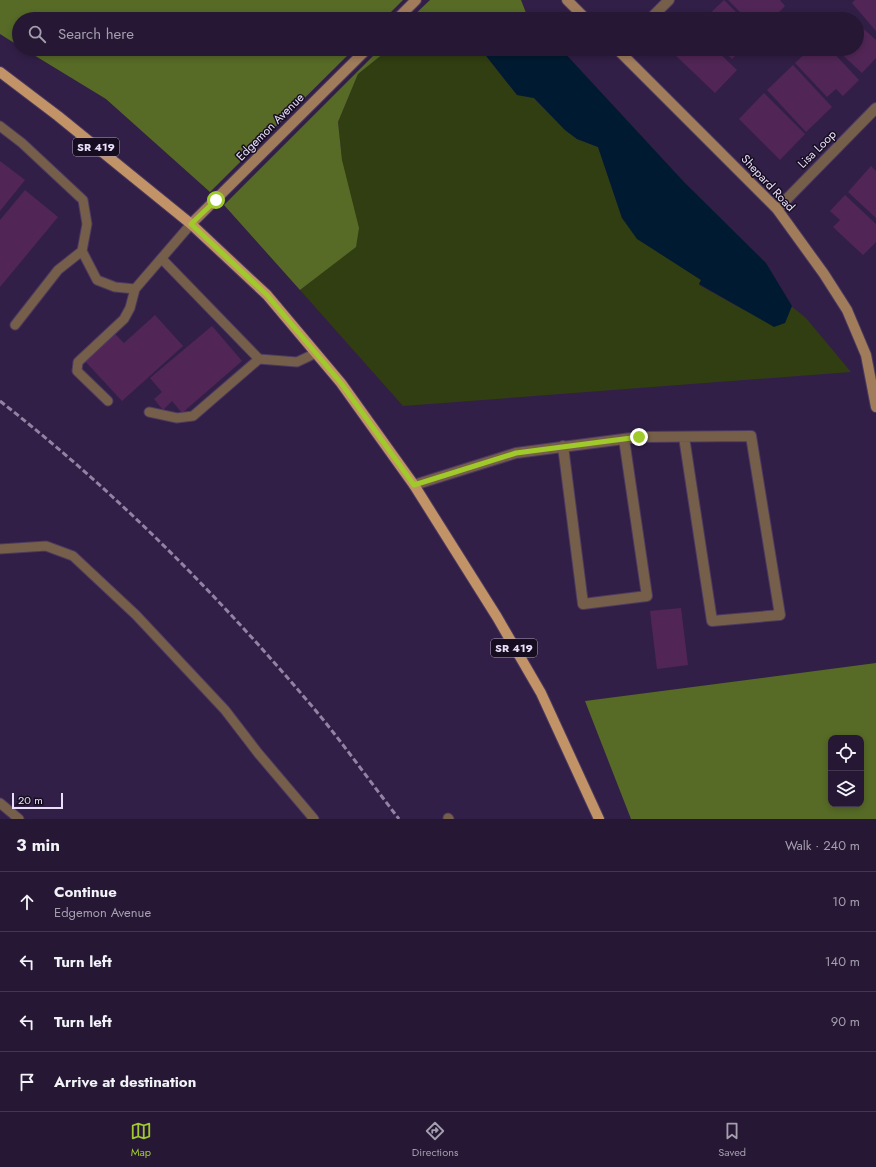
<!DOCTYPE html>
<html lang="en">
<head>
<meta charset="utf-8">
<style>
  :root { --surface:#261735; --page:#322441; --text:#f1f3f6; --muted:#a49fad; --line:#423650; --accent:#a0c92b }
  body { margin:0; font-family:Jost,sans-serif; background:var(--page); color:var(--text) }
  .controls { position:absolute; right:12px; bottom:12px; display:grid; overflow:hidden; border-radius:8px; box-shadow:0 2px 6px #0003 }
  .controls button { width:36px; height:36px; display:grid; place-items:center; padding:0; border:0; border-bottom:1px solid var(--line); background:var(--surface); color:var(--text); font:20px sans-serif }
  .scale { position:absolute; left:12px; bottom:10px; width:51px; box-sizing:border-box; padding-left:4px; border:2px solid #e9dff9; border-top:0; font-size:11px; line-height:14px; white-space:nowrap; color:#e9dff9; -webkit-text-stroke:3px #160e20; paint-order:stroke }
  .stop { position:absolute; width:12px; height:12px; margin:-9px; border:3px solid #a0c92b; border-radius:50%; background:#fff }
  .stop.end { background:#a0c92b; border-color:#fff; box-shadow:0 1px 4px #0008 }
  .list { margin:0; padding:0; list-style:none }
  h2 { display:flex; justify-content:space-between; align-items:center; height:52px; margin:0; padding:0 16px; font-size:17px }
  h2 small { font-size:13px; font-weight:400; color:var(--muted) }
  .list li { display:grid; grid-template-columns:26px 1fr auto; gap:12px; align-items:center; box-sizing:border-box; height:60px; padding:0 16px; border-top:1px solid var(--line) }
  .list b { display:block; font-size:15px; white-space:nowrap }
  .list p { margin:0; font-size:13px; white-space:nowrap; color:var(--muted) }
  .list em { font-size:13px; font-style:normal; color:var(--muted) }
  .icon { flex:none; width:22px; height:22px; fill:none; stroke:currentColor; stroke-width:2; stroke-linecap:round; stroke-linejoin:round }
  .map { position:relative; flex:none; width:876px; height:819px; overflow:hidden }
  .search { position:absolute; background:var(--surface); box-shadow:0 2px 6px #0003; left:12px; right:12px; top:12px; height:44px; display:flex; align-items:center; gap:10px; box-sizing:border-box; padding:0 14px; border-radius:22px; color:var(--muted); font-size:15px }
  .sheet { height:292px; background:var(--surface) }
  nav { display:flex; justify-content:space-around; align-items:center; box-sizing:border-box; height:56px; border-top:1px solid var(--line); background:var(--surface); font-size:11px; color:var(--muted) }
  nav a { display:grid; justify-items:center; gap:2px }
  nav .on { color:var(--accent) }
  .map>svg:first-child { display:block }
  .green { fill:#313e12 }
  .forest { fill:#576b27; fill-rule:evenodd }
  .water { fill:#001b31 }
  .building { fill:#512656 }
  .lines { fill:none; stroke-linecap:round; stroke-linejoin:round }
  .lane-casing { stroke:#4c3a60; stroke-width:11 }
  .street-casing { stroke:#4c3a60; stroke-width:12 }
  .secondary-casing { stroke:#4c3a60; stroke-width:12 }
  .primary-casing { stroke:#4c3a60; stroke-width:12 }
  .lane { stroke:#765f4a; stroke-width:9 }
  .street { stroke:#765f4a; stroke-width:10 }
  .secondary { stroke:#a07c5b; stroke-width:10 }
  .primary { stroke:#c19367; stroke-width:10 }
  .rail { stroke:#9283a4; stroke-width:3; stroke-dasharray:6 3; stroke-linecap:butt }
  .route { stroke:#a0c92b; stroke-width:5 }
  .labels { text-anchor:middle; stroke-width:3; stroke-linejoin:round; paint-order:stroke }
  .shield { fill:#160e20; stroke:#aaa0b8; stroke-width:1 }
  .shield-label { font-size:11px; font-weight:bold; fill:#e9dff9 }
  .street-label { font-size:12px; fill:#e9dff9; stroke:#160e20 }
</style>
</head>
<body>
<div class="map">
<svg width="876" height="819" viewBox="0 0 876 819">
  <rect width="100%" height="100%" fill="#321f47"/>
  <path class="green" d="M389 49H477L483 52 517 95 534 98 565 130 577 139 598 147 622 218 674 262 701 280 699 285 744 310 785 323 791 306 806 318 851 372 403 406 300 290 328 268 342 160 338 122 358 74Z"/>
  <path class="forest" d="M0 0H403L384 19H19V46L0 34Z
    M430 0H521L528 18 524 14 517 19H410Z
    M24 49H354L210 192 106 99Z
    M380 49H389L358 74 338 122 342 160 359 228 356 247 300 290 224 205Z
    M876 663V819H631L585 701ZM831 738H861V804H831Z"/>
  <path class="water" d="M477 49H561L684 182 766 263 792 306 785 323 774 327 699 284 701 280 637 239 622 218 598 147 577 139 565 130 534 98 517 95 483 52Z"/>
  <path class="building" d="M724 0 743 19H704Z
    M728 0H780L785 6 772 19H747Z
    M855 0H876V31L852 3Z
    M857 23 876 40V58L862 73 836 49H857Z
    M675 49H715L737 70 715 93 672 52Z
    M722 49H754L748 55 742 49 732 59Z
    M810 49H830L859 80 843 96 836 89 827 97 795 63Z
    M793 65 832 107 806 132 767 90Z
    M764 93 805 134 780 160 739 119Z
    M0 161 25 180 0 211Z
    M871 166 876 171V218L848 192Z
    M25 190 58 217 0 287V220Z
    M845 195 876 224V242L863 255 833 227 840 220 830 211Z
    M155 315 183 346 122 401 84 360 114 333 124 343Z
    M212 326 242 361 182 413 172 401 163 410 154 399 162 392 150 378Z
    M681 608 688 665 657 669 650 611Z"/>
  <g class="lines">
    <g class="lane-casing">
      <path id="lane" d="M0 126 22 143 83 200 87 224 82 251 97 280 115 287 135 289 191 224
        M162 259 259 359 297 362 316 353
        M15 325 58 270 82 251
        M108 401 77 371 78 362 124 319 130 308 135 289
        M149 412 177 418 193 416 259 359
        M0 549 46 546 73 556 136 615 225 710 258 753 314 819
        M0 803 19 819
        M448 818 449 819"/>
    </g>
    <g class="street-casing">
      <path id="street" d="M650 19 669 0
        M777 209 876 108
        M563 446 583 604 647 596 624 439
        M414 485 516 453 639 437 751 436 780 615 712 621 684 437"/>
    </g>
    <g class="secondary-casing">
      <path id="secondary" d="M567 0 586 19
        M397 19 416 0
        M617 49 777 209 824 274 847 310 866 355 876 407
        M191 224 367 49"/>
    </g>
    <g class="primary-casing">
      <path id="primary" d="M0 72 58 116 191 224 267 295 341 383 414 485 497 617 541 693 599 819"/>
    </g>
    <use href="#lane" class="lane"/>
    <use href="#street" class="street"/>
    <use href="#secondary" class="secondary"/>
    <use href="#primary" class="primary"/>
    <path class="rail" d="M0 401C111 488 213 590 305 698 338 736 368 779 399 819"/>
  </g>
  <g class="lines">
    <path class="route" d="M216 200 191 224 267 295 341 383 414 485 516 453 639 437"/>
  </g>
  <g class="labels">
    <g class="shield">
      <rect x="73" y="138" width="46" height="18" rx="3"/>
      <rect x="491" y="639" width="46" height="18" rx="3"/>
    </g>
    <g class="shield-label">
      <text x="96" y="151">SR 419</text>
      <text x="514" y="652">SR 419</text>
    </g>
    <g class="street-label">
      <text transform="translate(270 127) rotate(-45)" y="4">Edgemon Avenue</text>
      <text transform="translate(817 149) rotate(-45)" y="4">Lisa Loop</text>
      <text transform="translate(768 183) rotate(47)" y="4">Shepard Road</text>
    </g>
  </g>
</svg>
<div class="controls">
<button><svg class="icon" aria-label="locate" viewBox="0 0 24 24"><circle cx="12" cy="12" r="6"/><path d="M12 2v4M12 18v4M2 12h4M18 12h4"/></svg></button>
<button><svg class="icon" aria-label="layers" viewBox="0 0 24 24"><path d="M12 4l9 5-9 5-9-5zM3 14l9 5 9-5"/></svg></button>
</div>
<div class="scale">20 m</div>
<div class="stop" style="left:216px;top:200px"></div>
<div class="stop end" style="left:639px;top:437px"></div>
<div class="search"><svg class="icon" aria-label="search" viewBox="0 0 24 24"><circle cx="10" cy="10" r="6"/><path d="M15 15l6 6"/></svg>Search here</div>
</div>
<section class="sheet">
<h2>3 min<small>Walk · 240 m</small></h2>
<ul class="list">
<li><svg class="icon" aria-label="ahead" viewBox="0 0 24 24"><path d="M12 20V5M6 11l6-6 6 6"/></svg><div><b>Continue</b><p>Edgemon Avenue</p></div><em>10 m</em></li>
<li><svg class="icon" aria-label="left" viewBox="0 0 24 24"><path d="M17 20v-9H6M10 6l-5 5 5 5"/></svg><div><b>Turn left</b></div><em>140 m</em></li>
<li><svg class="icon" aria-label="left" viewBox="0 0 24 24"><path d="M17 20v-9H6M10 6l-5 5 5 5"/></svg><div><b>Turn left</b></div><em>90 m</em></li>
<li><svg class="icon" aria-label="arrive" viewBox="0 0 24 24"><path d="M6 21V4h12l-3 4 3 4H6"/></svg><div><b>Arrive at destination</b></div></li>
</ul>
</section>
<nav>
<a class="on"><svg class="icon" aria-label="map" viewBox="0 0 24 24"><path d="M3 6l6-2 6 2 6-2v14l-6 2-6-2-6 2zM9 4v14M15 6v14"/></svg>Map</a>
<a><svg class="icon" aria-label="directions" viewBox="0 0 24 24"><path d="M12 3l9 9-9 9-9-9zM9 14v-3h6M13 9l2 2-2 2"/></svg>Directions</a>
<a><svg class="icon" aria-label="saved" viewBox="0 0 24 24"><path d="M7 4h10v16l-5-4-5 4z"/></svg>Saved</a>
</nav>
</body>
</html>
